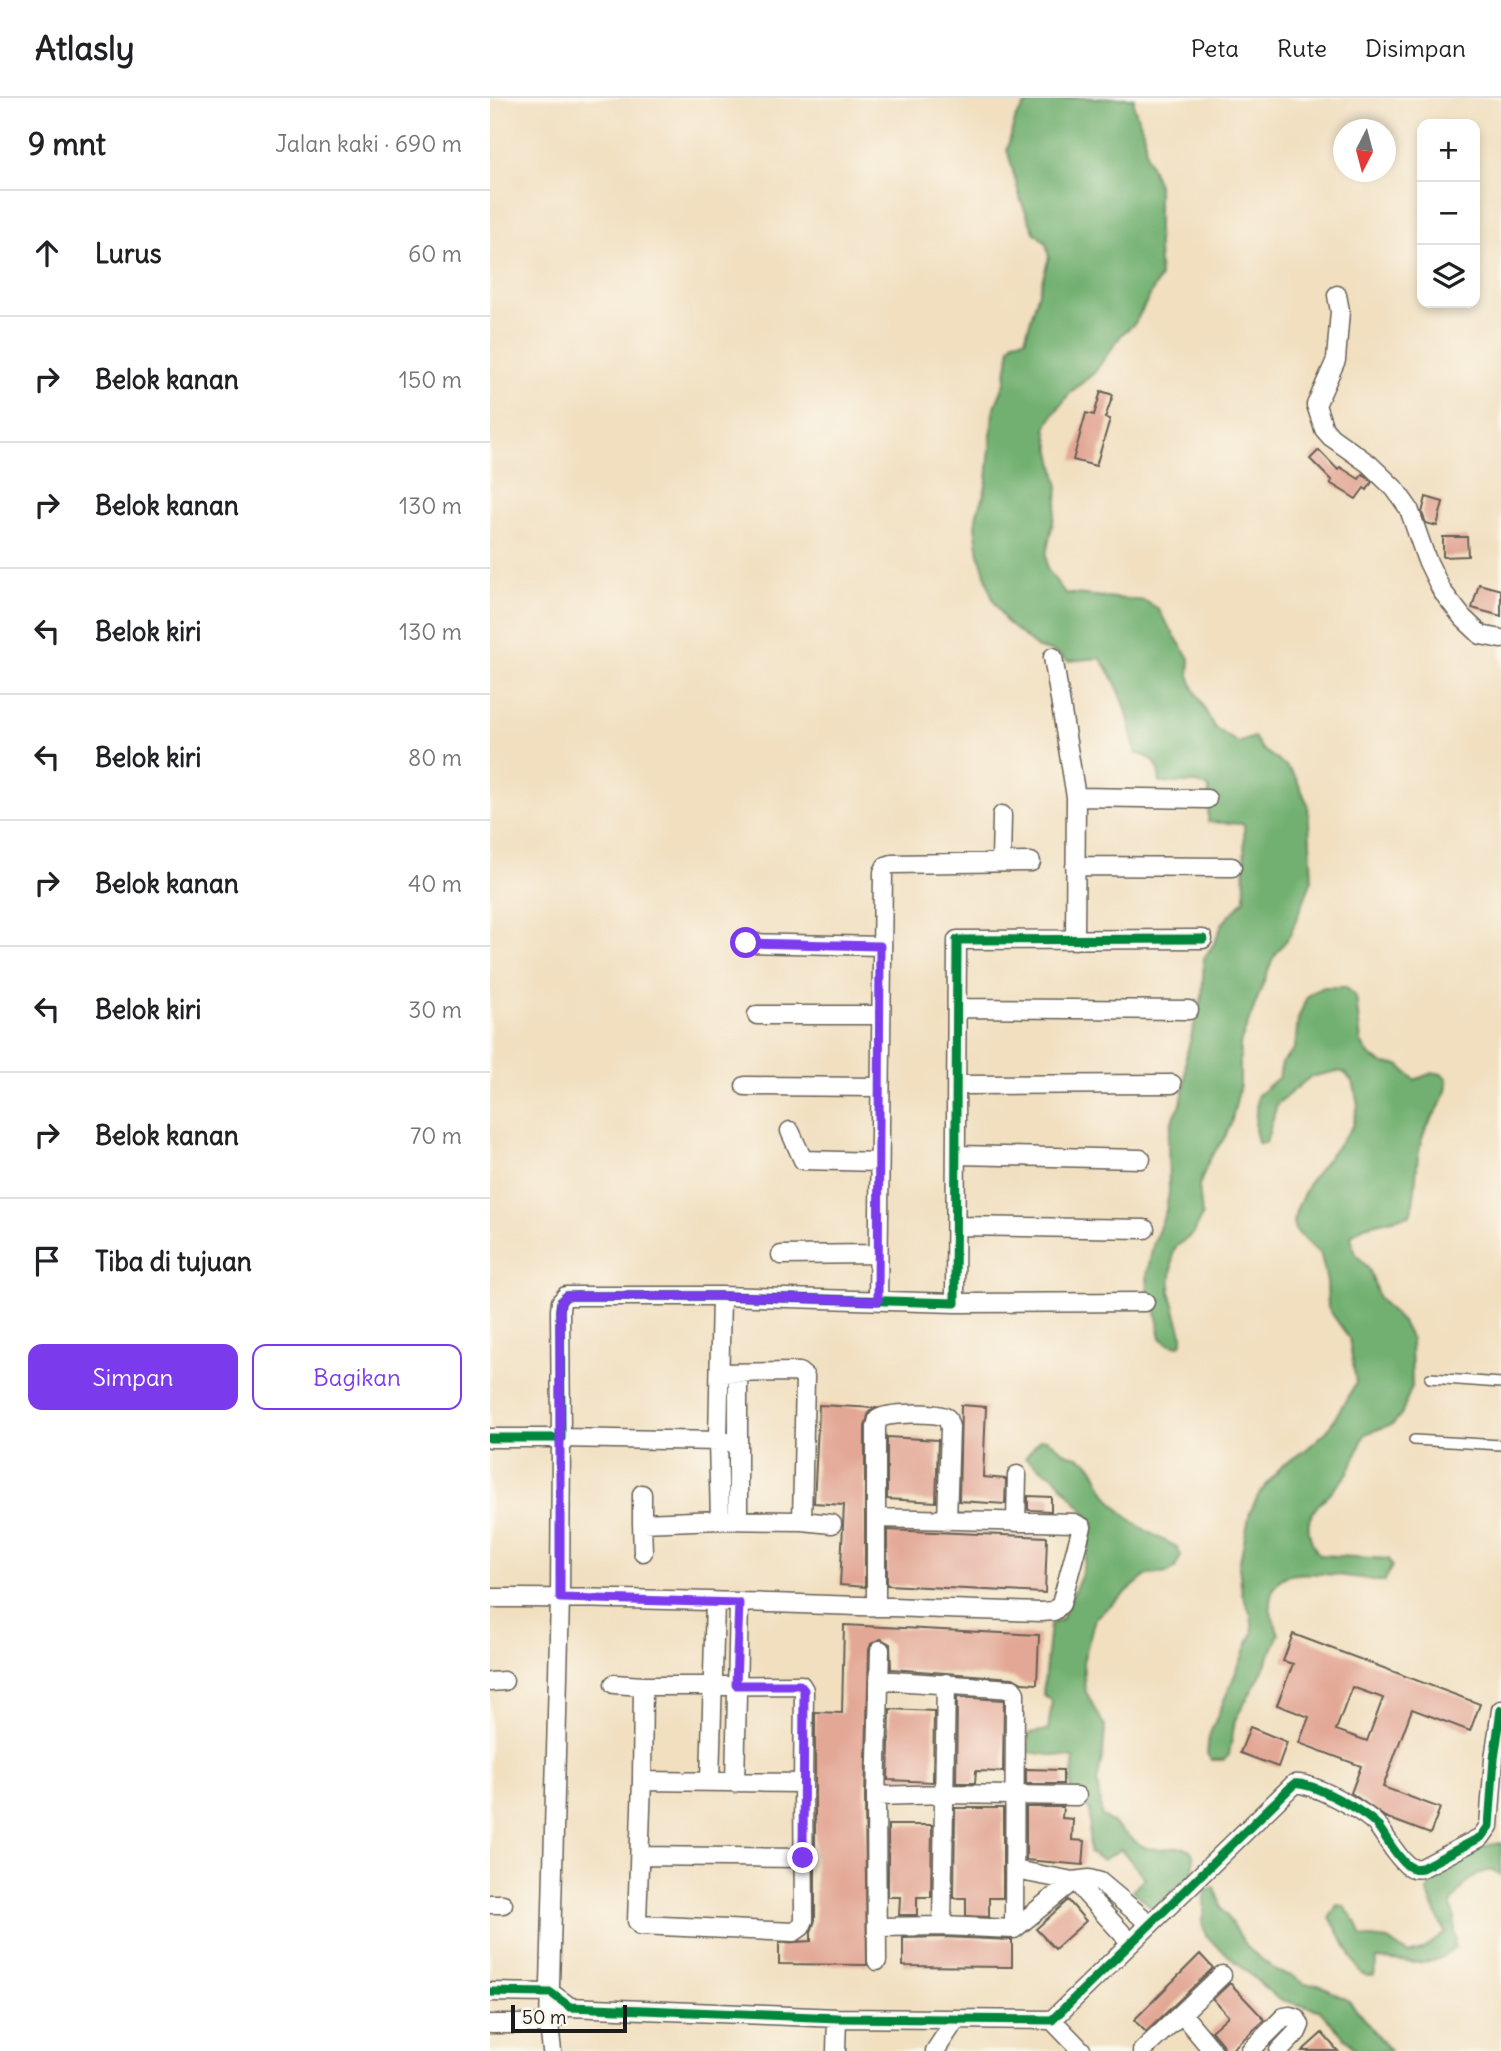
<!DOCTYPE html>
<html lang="id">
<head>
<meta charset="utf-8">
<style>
  :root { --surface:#fff; --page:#f2f2f2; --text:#202124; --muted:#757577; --line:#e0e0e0; --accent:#7c3aed }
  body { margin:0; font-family:Delius,sans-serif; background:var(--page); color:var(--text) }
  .controls { position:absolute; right:21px; top:21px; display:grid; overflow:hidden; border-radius:14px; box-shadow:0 4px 10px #0003 }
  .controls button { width:63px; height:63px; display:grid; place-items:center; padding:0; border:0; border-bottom:2px solid var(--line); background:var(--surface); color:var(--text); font:35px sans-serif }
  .compass { position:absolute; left:843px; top:21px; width:63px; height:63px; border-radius:50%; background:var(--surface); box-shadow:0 4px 10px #0003; rotate:186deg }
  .scale { position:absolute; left:21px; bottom:18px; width:116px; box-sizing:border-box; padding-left:7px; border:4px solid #1c1c1c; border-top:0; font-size:19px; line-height:24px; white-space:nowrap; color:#1c1c1c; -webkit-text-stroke:5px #fbf7ec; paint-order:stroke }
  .stop { position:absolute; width:21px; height:21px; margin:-16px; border:5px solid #7c3aed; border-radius:50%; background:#fff }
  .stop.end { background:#7c3aed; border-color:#fff; box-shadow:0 2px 7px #0008 }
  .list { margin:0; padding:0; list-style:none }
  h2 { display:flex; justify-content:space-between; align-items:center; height:91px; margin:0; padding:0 28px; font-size:30px }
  h2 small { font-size:23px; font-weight:400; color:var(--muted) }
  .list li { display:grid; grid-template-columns:46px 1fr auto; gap:21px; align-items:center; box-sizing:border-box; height:126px; padding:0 28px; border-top:2px solid var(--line) }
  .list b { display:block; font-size:26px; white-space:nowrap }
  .list em { font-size:23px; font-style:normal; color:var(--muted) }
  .actions { display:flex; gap:14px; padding:21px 28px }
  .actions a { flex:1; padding:16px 0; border:2px solid var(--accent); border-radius:14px; text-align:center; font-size:24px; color:var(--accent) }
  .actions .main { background:var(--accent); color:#fff }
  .icon { flex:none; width:38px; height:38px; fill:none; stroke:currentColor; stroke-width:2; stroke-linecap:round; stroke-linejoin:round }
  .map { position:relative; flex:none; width:1011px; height:1953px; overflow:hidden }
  header { display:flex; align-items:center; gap:42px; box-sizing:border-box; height:98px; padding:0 35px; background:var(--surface); border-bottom:2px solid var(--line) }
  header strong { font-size:33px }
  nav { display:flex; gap:38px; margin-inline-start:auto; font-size:24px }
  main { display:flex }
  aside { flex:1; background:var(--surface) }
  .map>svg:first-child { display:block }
  .forest { fill:#72b071; stroke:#476646; stroke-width:2 }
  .building { fill:#e3a795; fill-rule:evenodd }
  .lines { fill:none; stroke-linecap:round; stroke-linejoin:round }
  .service-casing { stroke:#676055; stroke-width:12 }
  .minor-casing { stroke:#676055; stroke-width:21 }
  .service { stroke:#fff; stroke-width:9 }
  .minor { stroke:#fff; stroke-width:18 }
  .cycleway-casing { stroke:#fbf7ec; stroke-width:13 }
  .cycleway { stroke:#00873e; stroke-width:9 }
  .route { stroke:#7c3aed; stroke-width:9 }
</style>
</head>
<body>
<header>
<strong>Atlasly</strong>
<nav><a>Peta</a><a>Rute</a><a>Disimpan</a></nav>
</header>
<main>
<aside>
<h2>9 mnt<small>Jalan kaki · 690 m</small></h2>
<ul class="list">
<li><svg class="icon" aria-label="ahead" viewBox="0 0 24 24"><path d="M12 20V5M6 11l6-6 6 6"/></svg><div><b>Lurus</b></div><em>60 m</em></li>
<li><svg class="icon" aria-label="right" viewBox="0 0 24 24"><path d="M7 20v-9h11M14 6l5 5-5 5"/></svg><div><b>Belok kanan</b></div><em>150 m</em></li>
<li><svg class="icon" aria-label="right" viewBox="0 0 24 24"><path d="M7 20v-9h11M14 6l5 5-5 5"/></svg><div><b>Belok kanan</b></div><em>130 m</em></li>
<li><svg class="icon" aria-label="left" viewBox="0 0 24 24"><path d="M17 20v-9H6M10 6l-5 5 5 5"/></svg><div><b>Belok kiri</b></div><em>130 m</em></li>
<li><svg class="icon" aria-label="left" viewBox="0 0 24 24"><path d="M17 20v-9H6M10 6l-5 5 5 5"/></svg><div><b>Belok kiri</b></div><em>80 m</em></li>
<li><svg class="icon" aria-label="right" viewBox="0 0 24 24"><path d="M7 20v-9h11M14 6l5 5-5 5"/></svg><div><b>Belok kanan</b></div><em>40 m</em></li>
<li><svg class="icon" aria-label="left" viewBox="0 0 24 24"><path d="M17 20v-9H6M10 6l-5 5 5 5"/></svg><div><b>Belok kiri</b></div><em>30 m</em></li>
<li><svg class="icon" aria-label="right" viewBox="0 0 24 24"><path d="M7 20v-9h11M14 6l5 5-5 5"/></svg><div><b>Belok kanan</b></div><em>70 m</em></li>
<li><svg class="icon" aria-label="arrive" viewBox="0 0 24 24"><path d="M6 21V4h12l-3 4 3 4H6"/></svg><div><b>Tiba di tujuan</b></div></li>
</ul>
<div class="actions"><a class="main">Simpan</a><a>Bagikan</a></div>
</aside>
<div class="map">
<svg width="1011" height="1953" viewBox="0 0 1011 1953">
  <rect width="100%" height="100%" fill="#fbf7ec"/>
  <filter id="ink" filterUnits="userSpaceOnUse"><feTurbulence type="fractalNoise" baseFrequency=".0143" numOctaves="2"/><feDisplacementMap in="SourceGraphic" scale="14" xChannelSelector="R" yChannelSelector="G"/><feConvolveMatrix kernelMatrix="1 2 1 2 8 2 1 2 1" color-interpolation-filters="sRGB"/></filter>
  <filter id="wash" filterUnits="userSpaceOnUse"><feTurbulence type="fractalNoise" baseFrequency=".00686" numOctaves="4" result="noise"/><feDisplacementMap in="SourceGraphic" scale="28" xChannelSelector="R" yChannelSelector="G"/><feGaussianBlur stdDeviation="1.57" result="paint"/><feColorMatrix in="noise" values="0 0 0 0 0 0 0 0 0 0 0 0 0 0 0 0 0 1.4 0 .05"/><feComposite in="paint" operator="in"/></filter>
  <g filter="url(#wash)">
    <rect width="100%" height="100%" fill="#f1dfc0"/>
    <path class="forest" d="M541 0H644V9L653 32 657 59 668 87V151L670 179 645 225 632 236 604 275 581 294 563 317 556 330 568 386 567 404 556 457 557 471 575 495 655 503 667 510 700 562 699 577 704 591 724 629 748 645 764 639 772 651 796 668 806 680 818 707 822 782 800 837 783 860 750 946V988L741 1026 735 1039 719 1062 709 1088 712 1117 704 1135 687 1148 683 1154 680 1193 692 1236V1245L688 1248 677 1245 671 1240 665 1209 658 1191 657 1177 663 1147 676 1112 679 1094 678 1041 683 1020 691 1006 695 986 696 958 712 899 714 860 725 844 732 826 755 801 754 726 718 724 719 689 707 685H670C669 666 665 659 645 655 640 619 632 589 610 560L578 563 564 554 548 550 516 524 502 499 489 456 485 428 487 415 493 401 497 383 503 314 515 284 520 249 524 243 535 241 559 159 556 145 544 134 531 103 517 51 526 19Z
      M834 889H856L866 899 871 944 880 958 894 966 909 967 925 982C937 977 947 970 957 980 959 1002 942 1016 934 1035 923 1062 929 1091 920 1117L874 1128 861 1138 864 1153 880 1173 889 1201 912 1224 921 1241 922 1288 911 1317 903 1326 875 1336C869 1348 865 1364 857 1376 835 1407 801 1414 829 1457L899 1461 902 1468 894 1484C873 1480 815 1471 796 1478 786 1482 781 1494 780 1504 779 1514 786 1527 789 1536L771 1576 745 1622 739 1657 734 1662H721L717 1656 719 1638 763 1534 761 1517 752 1496 749 1468 760 1414 769 1396 793 1367 818 1350 837 1333 866 1285 859 1240 838 1210 837 1184 831 1157 805 1132 803 1124 807 1110 820 1083 863 1028 868 1007 864 986 855 975 848 973 820 979 787 1006 776 1045H768L765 1031 767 998 789 979 792 965 805 950 808 921 816 901 821 895Z
      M550 1341H557C563 1345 568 1350 574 1354 582 1358 592 1359 599 1365 608 1375 610 1387 618 1398 637 1424 659 1435 687 1449L691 1457 685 1470 679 1475 657 1477 605 1520 593 1564 595 1592 615 1629 613 1655 607 1684 612 1718C627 1726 644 1746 657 1750 668 1753 694 1746 700 1752 706 1758 703 1767 703 1774L664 1812 643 1792 655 1780 631 1751 613 1762 599 1754 600 1712 580 1697 584 1660 537 1654 539 1635 558 1632 562 1603 553 1596 560 1527 571 1522 591 1478 604 1425 565 1379 535 1360Z
      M1011 1745V1778L1003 1772C981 1775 972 1787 961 1807L965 1822V1850C935 1875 921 1861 887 1861L884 1878H877L870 1874 840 1819 847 1807 854 1808 867 1825 872 1839 898 1842 918 1856 932 1852 955 1835 937 1794C948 1764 981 1749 1011 1745Z
      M724 1789 732 1811 759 1851 788 1874 803 1878 815 1886 829 1887 859 1903 900 1953H867L829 1912 788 1901 716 1838 712 1824C717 1813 712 1804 716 1793Z"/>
    <g id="blocks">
      <path class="building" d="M611 293 623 297 615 320 620 321 606 368 583 362 596 315 604 317Z
        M829 352 848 372 850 369 869 381 873 376 882 384 877 392 874 390 866 401 840 385 842 383 820 361Z
        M936 399 953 404 947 428 936 425 932 415Z
        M953 439H977L978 458 953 459Z
        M989 486 1011 492V518L982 510Z
        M329 1307 386 1310 379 1314 375 1329V1489L350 1487 354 1407 324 1405Z
        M471 1307 496 1309 493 1379 516 1381 515 1406 469 1403Z
        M397 1339 448 1342 446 1404 397 1401Z
        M538 1398 561 1399V1413L538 1412Z
        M397 1432 557 1439 555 1495 397 1487Z
        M354 1527 549 1537 547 1586 532 1585 523 1580 401 1571 400 1546 391 1541 381 1546 379 1552 375 1698 377 1867 289 1866V1845L321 1843V1834L325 1822V1614L352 1615Z
        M803 1536 990 1606 980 1633 922 1611 893 1689 950 1710 940 1736 895 1719 861 1695 871 1668 809 1645 819 1619 787 1607 803 1566 793 1563ZM862 1589 893 1600 877 1643 846 1632Z
        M467 1599 514 1602 513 1674 486 1673 485 1685H466Z
        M400 1611 444 1613 443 1684 398 1682Z
        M760 1629 797 1644 788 1669 750 1655Z
        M536 1671 573 1672V1686H536Z
        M536 1709H573L572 1720 583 1721 582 1742 595 1743 593 1767 536 1762Z
        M465 1710H513V1800H499V1819L476 1818V1800H464Z
        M398 1727H442L441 1799H427V1817H409L410 1799H398Z
        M578 1802 596 1823 565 1851 546 1831Z
        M454 1839 522 1842V1869L413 1868V1840Z
        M710 1856 723 1870 656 1934 644 1922Z
        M740 1885 775 1922 740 1953H734L732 1946 721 1933 738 1918 723 1901Z
        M832 1935 848 1953H812Z"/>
    </g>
  </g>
  <g filter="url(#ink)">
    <use href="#blocks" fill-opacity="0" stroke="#676055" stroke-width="2"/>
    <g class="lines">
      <g class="service-casing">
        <path id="service" d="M940 1280 1011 1285
          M924 1342 1011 1347"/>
      </g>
      <g class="minor-casing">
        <path id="minor" d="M847 197 850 213 846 262 826 307 834 331 841 339 879 366 905 391 919 411 936 460 952 493 973 520 991 537 1011 541
          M563 559 586 699
          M511 764 512 717
          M585 768 742 769
          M585 842 586 699 717 701
          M256 845 391 848
          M467 910 699 912
          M267 917H390
          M467 987 682 986
          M255 988 389 989
          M300 1033 313 1062 388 1064
          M467 1057 651 1061
          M466 1128 655 1131
          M291 1157 388 1156
          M388 1203 393 774 396 768 402 766 541 764
          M465 1205 655 1204
          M0 1340H71L70 1212 71 1204 76 1198H231L465 1205 467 842 713 841
          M152 1396V1425L230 1422 312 1423 315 1279 309 1274 230 1275
          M386 1420V1329L388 1321C398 1314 446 1314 457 1320L460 1329 457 1423
          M230 1422 228 1343 237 1344
          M248 1422V1275
          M312 1423 342 1426
          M526 1424 527 1377
          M152 1425 153 1454
          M0 1500C184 1499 367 1509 551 1514L564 1513 571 1506 592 1429 584 1425 386 1420V1509
          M0 1584 14 1583
          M124 1586 153 1588
          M311 1587 314 1592 313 1685 152 1683 153 1588Z
          M152 1683 147 1823 150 1827 304 1834 311 1829 314 1822 313 1685
          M220 1684 225 1504
          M245 1685 249 1505
          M386 1698 455 1696 587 1698
          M150 1758 313 1760
          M525 1772 583 1783
          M590 1782 591 1789 597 1797 641 1845
          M0 1806H13
          M452 1828 456 1585
          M388 1829 452 1828 524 1831 525 1595 522 1591 389 1582
          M524 1831 583 1783 599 1781 610 1784 660 1826
          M387 1863 386 1698 390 1552
          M0 1894 61 1895 80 1909 347 1920 562 1922 804 1686C821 1683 875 1714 887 1727 897 1740 905 1757 917 1767 922 1771 926 1771 932 1770L991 1739 999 1728 1004 1661 1011 1612
          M692 1916 723 1953
          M562 1922 592 1953
          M0 1926H59L68 1919
          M62 1953 59 1926 70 1500 71 1340 228 1343 231 1198
          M346 1953 347 1920
          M445 1953 466 1921
          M652 1953 732 1877
          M760 1953 794 1919 800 1918 806 1920 810 1927 807 1934 789 1953"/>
      </g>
      <use href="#service" class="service"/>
      <use href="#minor" class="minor"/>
      <g class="cycleway-casing">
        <path id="cycleway" d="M0 1340H71L70 1212 71 1204 76 1198H231L465 1205 467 842 713 841
          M0 1894 61 1895 80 1909 347 1920 562 1922 804 1686C821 1683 875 1714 887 1727 897 1740 905 1757 917 1767 922 1771 926 1771 932 1770L991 1739 999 1728 1004 1661 1011 1612"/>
      </g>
      <use href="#cycleway" class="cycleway"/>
    </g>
  </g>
  <g class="lines" filter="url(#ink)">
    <path class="route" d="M256 845 390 848 388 1203 231 1198H76L71 1204 70 1212V1500L249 1505 246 1587H310L314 1592 313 1760"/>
  </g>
</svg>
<div class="controls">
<button>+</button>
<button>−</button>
<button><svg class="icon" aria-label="layers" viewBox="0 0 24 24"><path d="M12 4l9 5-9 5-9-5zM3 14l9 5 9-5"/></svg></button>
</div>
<svg class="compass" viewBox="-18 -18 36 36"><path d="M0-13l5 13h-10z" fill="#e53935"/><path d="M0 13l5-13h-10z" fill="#757577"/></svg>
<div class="scale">50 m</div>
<div class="stop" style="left:256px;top:845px"></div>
<div class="stop end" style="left:313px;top:1760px"></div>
</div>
</main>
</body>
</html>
